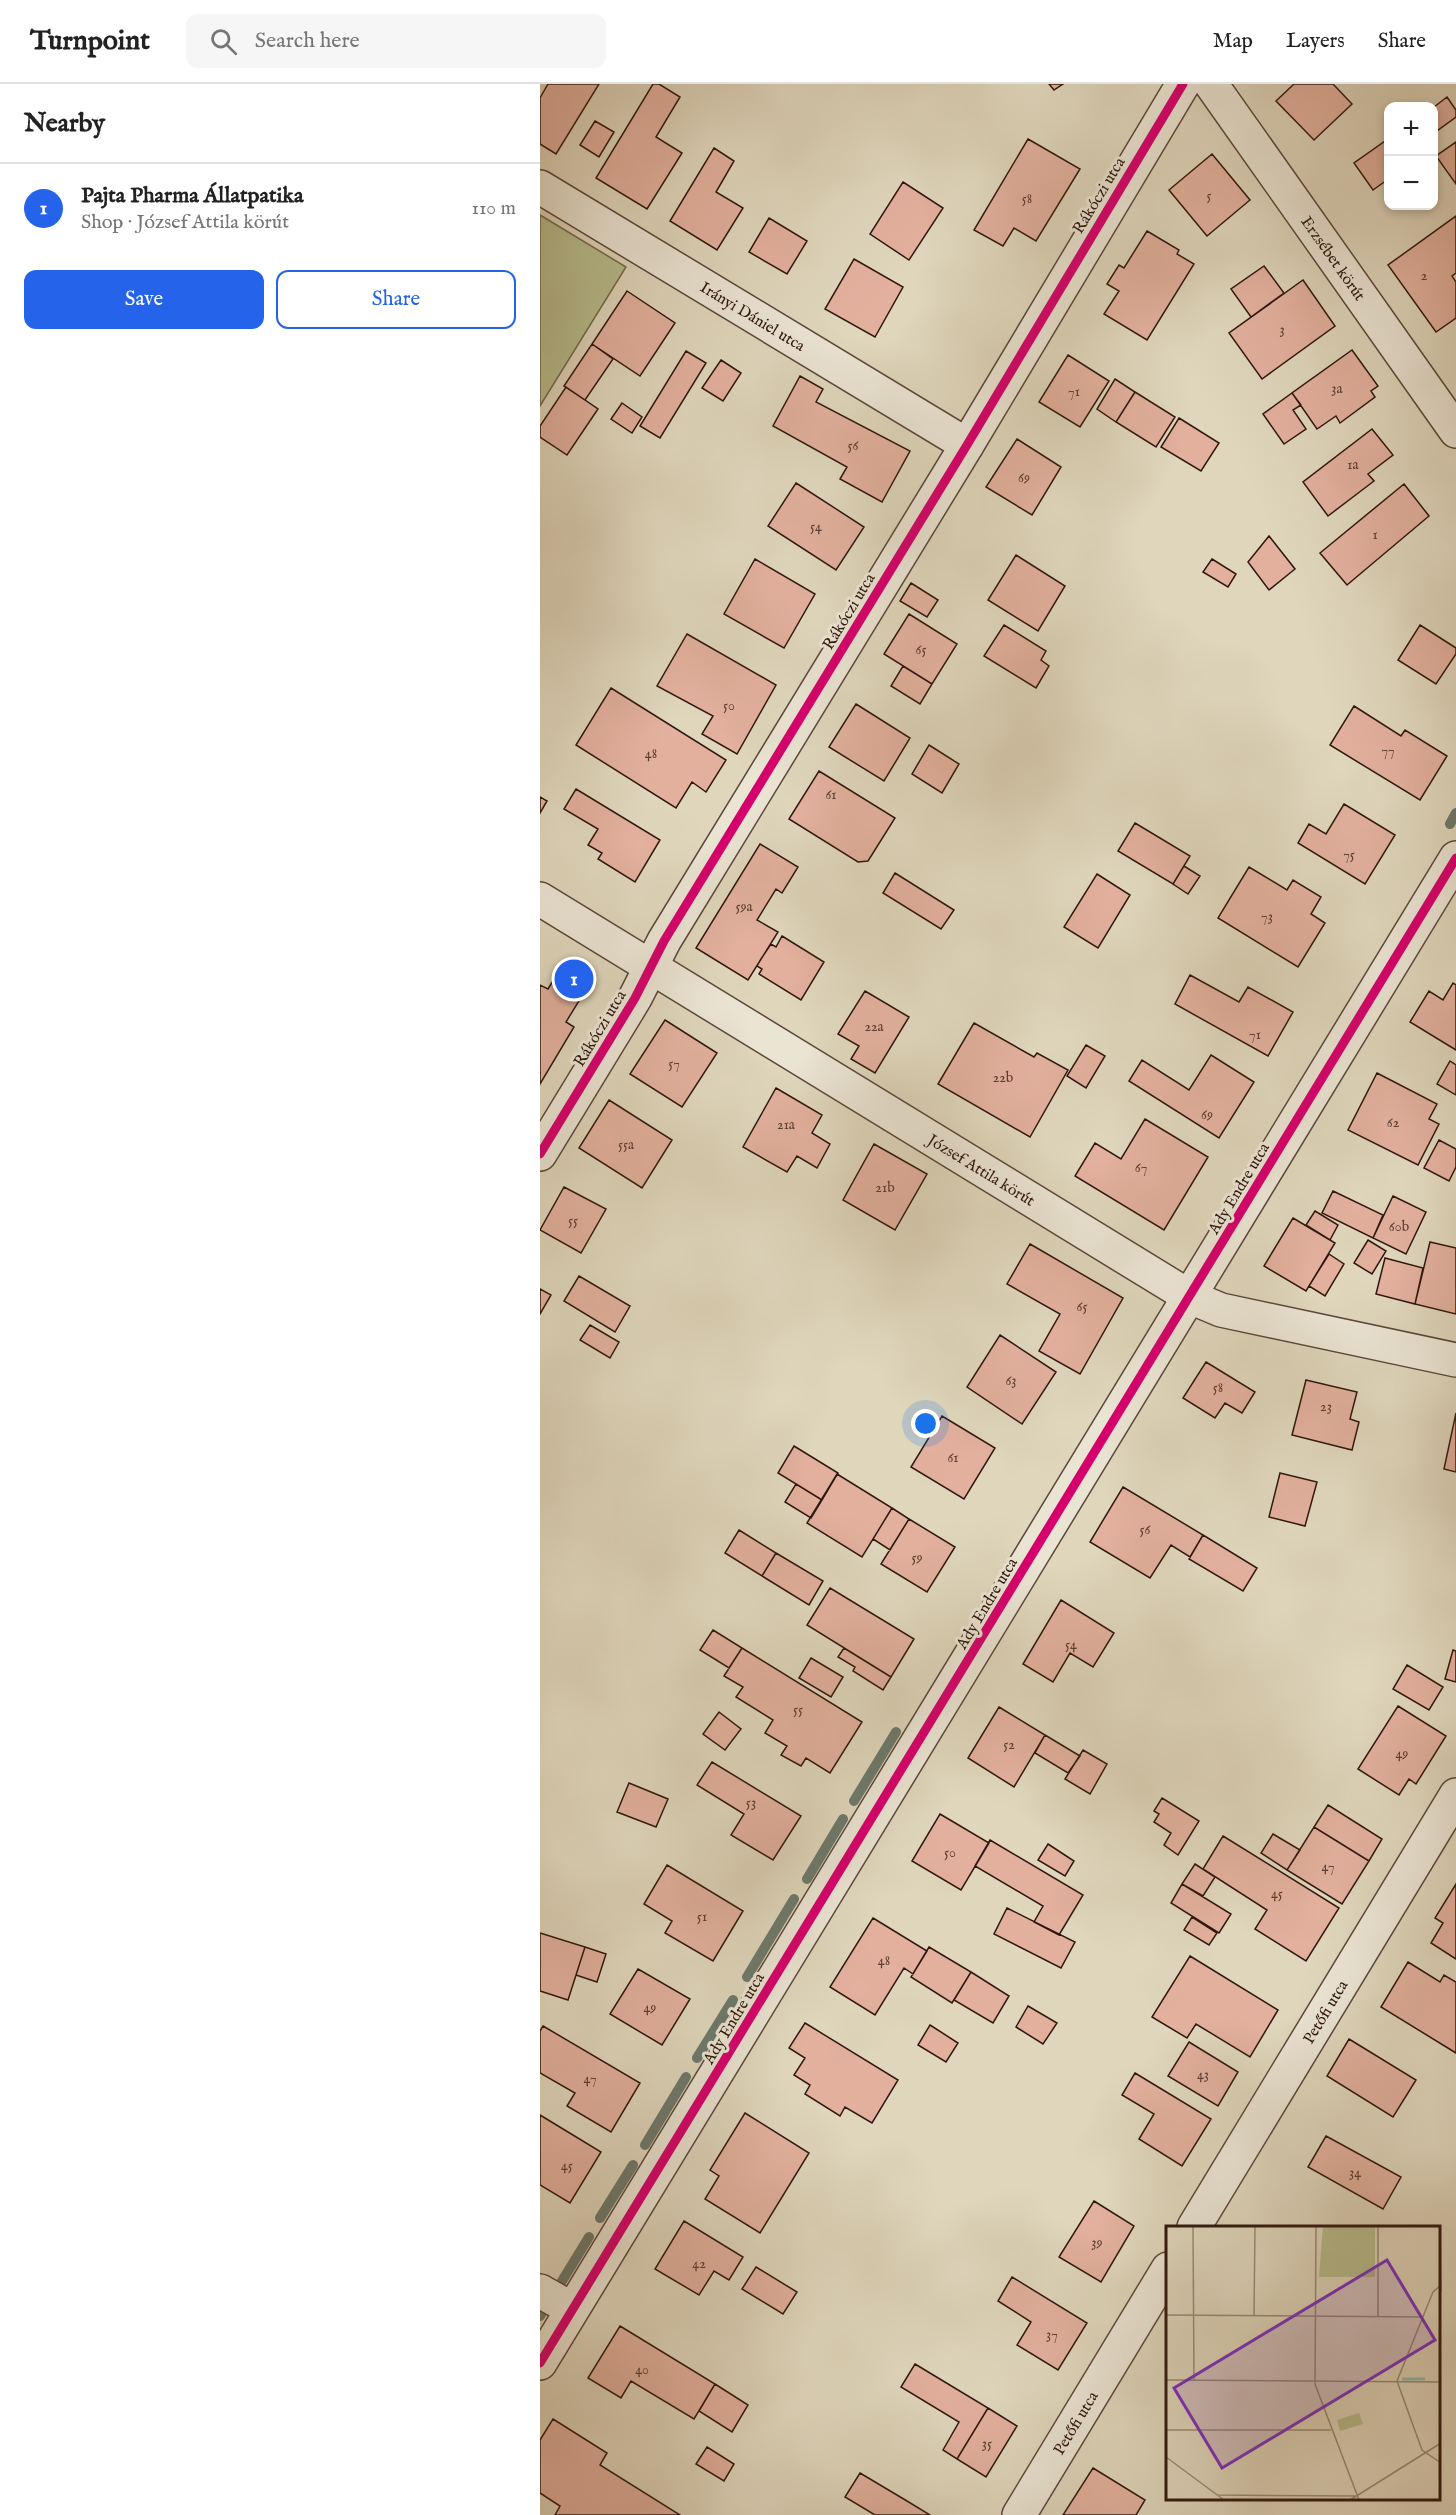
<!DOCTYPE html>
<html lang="en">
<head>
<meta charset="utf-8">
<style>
  :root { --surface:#fff; --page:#f6f6f6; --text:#222; --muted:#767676; --line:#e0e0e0; --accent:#2563eb }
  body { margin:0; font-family:"IM FELL English",serif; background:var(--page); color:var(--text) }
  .controls { position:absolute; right:18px; top:18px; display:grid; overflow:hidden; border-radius:12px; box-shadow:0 3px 9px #0003 }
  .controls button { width:54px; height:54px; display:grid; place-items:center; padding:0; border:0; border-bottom:2px solid var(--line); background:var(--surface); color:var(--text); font:30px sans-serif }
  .you { position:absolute; left:386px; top:1340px; width:21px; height:21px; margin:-15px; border:4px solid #fff; border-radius:50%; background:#1a73e8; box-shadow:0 0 0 9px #1a73e833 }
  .badge { display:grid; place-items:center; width:39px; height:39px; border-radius:50%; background:var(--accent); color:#fff; font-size:20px; font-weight:700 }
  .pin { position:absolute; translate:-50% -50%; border:3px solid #fff; box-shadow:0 2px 6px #0006 }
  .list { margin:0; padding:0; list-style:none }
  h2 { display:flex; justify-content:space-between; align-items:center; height:78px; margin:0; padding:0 24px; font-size:26px }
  h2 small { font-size:20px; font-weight:400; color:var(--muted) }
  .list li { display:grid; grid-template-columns:39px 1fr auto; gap:18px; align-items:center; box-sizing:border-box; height:90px; padding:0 24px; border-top:2px solid var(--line) }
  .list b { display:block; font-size:22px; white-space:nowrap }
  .list p { margin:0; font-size:20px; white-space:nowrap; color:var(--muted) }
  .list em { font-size:20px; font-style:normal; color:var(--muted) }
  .actions { display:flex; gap:12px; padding:18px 24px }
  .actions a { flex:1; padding:14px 0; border:2px solid var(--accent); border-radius:12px; text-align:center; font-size:21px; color:var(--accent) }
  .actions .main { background:var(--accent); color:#fff }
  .icon { flex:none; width:33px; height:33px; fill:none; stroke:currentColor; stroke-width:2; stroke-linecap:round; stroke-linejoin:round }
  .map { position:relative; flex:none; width:916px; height:2431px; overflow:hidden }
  header { display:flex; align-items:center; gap:36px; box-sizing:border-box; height:84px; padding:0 30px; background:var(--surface); border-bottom:2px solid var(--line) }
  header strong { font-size:28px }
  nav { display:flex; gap:33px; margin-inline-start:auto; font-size:21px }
  .search { width:420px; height:54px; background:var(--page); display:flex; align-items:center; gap:15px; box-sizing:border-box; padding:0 21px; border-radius:12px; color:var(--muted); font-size:22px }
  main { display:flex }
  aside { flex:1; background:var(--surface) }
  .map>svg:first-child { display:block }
  .green { fill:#b7bc8d; stroke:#746a4e; stroke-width:1.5 }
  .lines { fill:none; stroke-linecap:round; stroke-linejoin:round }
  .stream { stroke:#6d796c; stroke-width:10 }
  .building { fill:#e2b09d; stroke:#30170e; stroke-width:1.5 }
  .minor-casing { stroke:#5c473a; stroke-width:36 }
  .minor { stroke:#eae4d3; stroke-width:33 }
  .cycleway-casing { stroke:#eae4d3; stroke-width:13 }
  .cycleway { stroke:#d6006c; stroke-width:9 }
  .labels { text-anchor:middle; stroke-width:6; stroke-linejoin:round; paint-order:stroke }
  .number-label { font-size:14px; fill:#5c3d32 }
  .street-label { font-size:16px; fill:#30170e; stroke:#eae4d3 }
  .inset-river { fill:none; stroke:#95baab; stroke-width:3 }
  .inset-road { fill:none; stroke:#998a76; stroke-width:1.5 }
  .view { fill:#7b2cbf; fill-opacity:0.15; stroke:#7b2cbf; stroke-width:3 }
  .inset-edge { fill:none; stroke:#30170e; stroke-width:3 }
</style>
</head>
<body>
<header>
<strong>Turnpoint</strong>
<div class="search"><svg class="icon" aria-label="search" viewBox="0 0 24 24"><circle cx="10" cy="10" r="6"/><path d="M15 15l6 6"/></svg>Search here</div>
<nav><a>Map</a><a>Layers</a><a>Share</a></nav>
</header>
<main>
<aside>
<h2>Nearby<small></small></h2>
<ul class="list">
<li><span class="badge">1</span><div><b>Pajta Pharma Állatpatika</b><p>Shop · József Attila körút</p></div><em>110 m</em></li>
</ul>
<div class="actions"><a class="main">Save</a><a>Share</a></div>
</aside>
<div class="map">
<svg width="916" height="2431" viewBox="0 0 916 2431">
  <rect width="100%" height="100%" fill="#dfd6bc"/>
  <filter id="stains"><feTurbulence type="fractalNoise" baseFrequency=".00333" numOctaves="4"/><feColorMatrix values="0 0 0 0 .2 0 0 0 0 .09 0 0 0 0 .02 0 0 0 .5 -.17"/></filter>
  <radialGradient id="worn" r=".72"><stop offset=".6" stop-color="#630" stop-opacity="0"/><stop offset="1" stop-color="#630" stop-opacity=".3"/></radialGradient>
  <path class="green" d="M0 131 86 183 0 322Z"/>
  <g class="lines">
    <path class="stream" d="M910 740 916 729
      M314 1717 356 1648
      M267 1795 303 1735
      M207 1893 254 1815
      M157 1974 193 1916
      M105 2061 146 1993
      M60 2134 93 2081
      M22 2197 49 2153
      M0 2232 4 2225"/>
  </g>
  <path class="building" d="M8 0H59L16 70 0 60V14Z
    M113 0H119L140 13 116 53 142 69 107 125 56 94Z
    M509 0H523L514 6Z
    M754 0H793L812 20 774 56 736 17Z
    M907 13 916 26V33L894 49V23Z
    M55 37 74 48 59 73 40 61Z
    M488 55 540 85 496 157 474 144 463 162 434 146Z
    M848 55V98L847 96 833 106 814 79Z
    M916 58V100L896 72Z
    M174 64 194 77 176 108 203 124 177 166 130 137Z
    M672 70 710 116 667 152 629 106Z
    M363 98 403 124 369 176 330 150Z
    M916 132V189L912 192 916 198V234L896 248 848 181Z
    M229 134 267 157 247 190 209 168Z
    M607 147 639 166 637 170 654 180 607 256 564 230 579 207 567 200 579 181 584 184Z
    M314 175 363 203 335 253 285 225Z
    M724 182 744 209 711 233 691 205Z
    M763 196 795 242 722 295 689 249Z
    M87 207 135 239 100 292 52 260Z
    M52 260 73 275 45 316 24 302Z
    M812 266 838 302 831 307 835 313 800 339 796 332 777 345 752 309Z
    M146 267 166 279 120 354 100 342Z
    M528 271 569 297 540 343 499 318Z
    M181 276 201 289 183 317 162 304Z
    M260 292 283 305 276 318 370 367 342 418 300 395 307 383 233 342Z
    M575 295 595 308 576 338 557 325Z
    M26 303 58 325 27 371 0 353V342Z
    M595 308 635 333 616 363 576 338Z
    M752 309 761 321 753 326 766 345 744 360 723 330Z
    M82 319 102 333 92 349 71 335Z
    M639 334 679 359 661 387 621 363Z
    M832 345 853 371 828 390 834 397 788 432 763 398Z
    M477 355 521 383 492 431 446 403Z
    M256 399 324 443 296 486 228 442Z
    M864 400 889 432 807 501 780 469Z
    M729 452 755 485 729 506 708 478Z
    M476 471 525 502 498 547 448 516Z
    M215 475 275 510 244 564 184 530Z
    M672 475 696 490 688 503 663 488Z
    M371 499 398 516 387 533 360 517Z
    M369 530 417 560 392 600 344 570Z
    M464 541 506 567 501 576 509 582 496 604 444 572Z
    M880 541 916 564V570L896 600 858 576Z
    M147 550 236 601 197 670 162 650 173 632 117 602Z
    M363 582 392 600 380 620 351 602Z
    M71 604 186 676 166 708 152 698 136 724 36 661Z
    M316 620 370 654 344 697 289 663Z
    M814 622 861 652 865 646 907 672 880 716 790 661Z
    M389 661 419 680 402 709 372 690Z
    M279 687 355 734 328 777 318 778 249 735Z
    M36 705 120 756 95 798 58 775 62 769 48 761 58 745 24 725Z
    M0 713 7 717 0 729Z
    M804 720 855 751 825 800 758 759 769 740 786 750Z
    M595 739 650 772 633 800 578 767Z
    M220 760 258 783 242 809 236 805 217 836 238 848 208 896 156 864Z
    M644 782 660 792 648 810 633 800Z
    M709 783 747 806 753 796 781 813 771 830 785 839 758 883 678 834Z
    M355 789 414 826 401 845 343 809Z
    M557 790 590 811 558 864 524 843Z
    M242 852 284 878 261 916 219 890 222 885 217 882 221 875 231 860 236 863Z
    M25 877 53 894 26 938 34 943 0 1000V901L8 905Z
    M650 891 699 918 708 903 753 928 728 972 635 920Z
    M913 899 916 901V966L870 938 889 907 903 916Z
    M325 907 369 933 335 989 311 975 319 962 298 950Z
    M125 936 177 969 142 1023 90 990Z
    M434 939 494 973 497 969 528 986 490 1053 398 1000Z
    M546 961 565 972 546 1004 527 992Z
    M671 971 714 998 679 1054 589 997 602 976 649 1006Z
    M910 977 916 981V1011L897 1000Z
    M837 989 897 1020 889 1035 899 1040 878 1081 808 1046Z
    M236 1004 282 1031 272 1049 290 1060 277 1084 257 1072 247 1088 203 1063Z
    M69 1016 132 1056 102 1104 39 1064Z
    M605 1035 668 1073 624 1146 535 1092 555 1059 581 1075Z
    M899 1056 916 1065V1083L909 1097 884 1084Z
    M334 1060 387 1090 355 1146 303 1116Z
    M24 1103 66 1125 41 1169 0 1146Z
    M793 1107 843 1131 833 1154 782 1129Z
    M853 1112 886 1128 866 1170 833 1154Z
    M775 1127 798 1141 790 1156 766 1141Z
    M753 1134 795 1159 766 1207 724 1182Z
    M828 1156 846 1167 832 1190 814 1179Z
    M890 1158 916 1164V1230L875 1220Z
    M490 1160 583 1214 540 1290 499 1267 520 1230 467 1200Z
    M789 1170 804 1180 785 1212 769 1202Z
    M845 1174 883 1184 875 1220 836 1210Z
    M39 1192 90 1222 75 1248 24 1217Z
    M0 1205 11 1211 0 1230Z
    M50 1241 79 1258 70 1274 40 1256Z
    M460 1251 516 1288 482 1340 427 1303Z
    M666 1278 715 1308 702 1329 685 1319 675 1334 643 1314Z
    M766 1296 817 1308 810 1335 819 1338 812 1366 752 1351Z
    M916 1329V1388L904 1385Z
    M402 1332 455 1364 424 1415 371 1383Z
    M254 1362 298 1389 282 1416 238 1389Z
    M740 1389 777 1398 765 1442 729 1433Z
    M297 1390 352 1424 322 1473 267 1439Z
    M256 1400 282 1416 271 1434 245 1418Z
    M583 1403 663 1451 650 1473 631 1461 610 1494 550 1458Z
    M352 1424 369 1435 350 1466 333 1455Z
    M369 1435 415 1463 387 1508 341 1480Z
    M199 1446 236 1469 222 1492 185 1469Z
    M663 1451 717 1484 703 1507 649 1475Z
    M236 1469 283 1497 269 1521 222 1492Z
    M290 1504 374 1555 351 1593 267 1541Z
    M521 1516 574 1549 553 1583 530 1569 513 1598 483 1580Z
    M173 1546 202 1564 189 1584 160 1566Z
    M202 1564 322 1638 290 1689 266 1674 261 1682 241 1671 247 1662 225 1649 233 1636 196 1613 203 1603 184 1592Z
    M304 1564 351 1593 343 1606 313 1587 315 1583 298 1573Z
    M913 1566 916 1567V1598L905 1595Z
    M271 1574 303 1593 291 1613 259 1594Z
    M867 1581 903 1603 889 1626 853 1605Z
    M858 1622 906 1652 876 1700 869 1695 859 1711 818 1685Z
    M459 1623 505 1651 474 1703 428 1674Z
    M179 1628 201 1645 185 1666 163 1650Z
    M505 1651 540 1672 528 1689 495 1669Z
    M543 1666 567 1680 550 1710 525 1695Z
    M172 1678 261 1732 233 1776 191 1751 204 1730 157 1701Z
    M89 1699 128 1715 116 1743 77 1728Z
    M622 1714 659 1737 638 1771 624 1761 631 1749 614 1738 619 1730 614 1727Z
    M788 1721 842 1755 829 1777 774 1743Z
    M400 1730 449 1759 421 1806 372 1777Z
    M774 1743 829 1777 802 1820 747 1786Z
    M733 1750 760 1766 747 1786 721 1769Z
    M683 1752 799 1824 766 1877 715 1845 727 1826 663 1785Z
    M450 1756 543 1811 519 1851 494 1838 503 1822 435 1782Z
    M508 1760 534 1777 525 1792 498 1776Z
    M655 1780 675 1793 663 1812 642 1800Z
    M127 1781 203 1827 173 1877 125 1849 132 1837 104 1820Z
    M642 1800 691 1830 679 1849 631 1819Z
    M916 1800V1875L891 1859 903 1839 895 1834Z
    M467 1824 535 1858 521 1884 454 1850Z
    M652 1833 677 1849 669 1861 644 1846Z
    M333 1834 387 1867 373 1890 364 1884 335 1931 290 1903Z
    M0 1849 45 1863 28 1916 0 1907Z
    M45 1863 66 1870 57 1898 36 1891Z
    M389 1863 431 1888 412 1919 371 1893Z
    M650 1872 738 1926 710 1973 656 1940 647 1954 612 1933Z
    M868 1878 900 1898 904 1891 916 1898V1969L841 1923Z
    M98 1885 150 1915 122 1961 70 1930Z
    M431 1888 469 1912 453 1939 414 1916Z
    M488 1922 517 1939 503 1960 476 1943Z
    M265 1939 358 1996 332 2039 305 2023 300 2032 265 2010 270 2001 254 1991 265 1974 249 1964Z
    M390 1941 418 1959 406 1978 378 1961Z
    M3 1942 100 1999 71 2048 27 2022 35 2009 0 1989V1947Z
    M809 1955 876 1996 853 2033 787 1992Z
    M649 1958 698 1988 678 2022 628 1992Z
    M595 1989 671 2035 642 2082 599 2055 614 2030 582 2011Z
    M205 2029 269 2069 220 2149 165 2115 179 2092 170 2086Z
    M0 2031 61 2068 30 2119 0 2101Z
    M786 2052 861 2093 843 2125 768 2083Z
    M554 2117 594 2142 561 2198 519 2173Z
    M144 2137 203 2173 189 2196 174 2187 159 2211 115 2185Z
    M216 2183 257 2208 243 2230 202 2205Z
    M472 2193 547 2239 518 2286 477 2261 491 2238 458 2217Z
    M80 2242 175 2300 154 2335 91 2297 81 2314 48 2294Z
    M375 2280 448 2324 417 2375 403 2366 419 2338 361 2303Z
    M175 2300 208 2321 192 2348 159 2327Z
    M448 2324 477 2342 446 2393 417 2375Z
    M13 2335 67 2369 60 2381 140 2431H15L20 2422 0 2409V2356Z
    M167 2363 194 2380 184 2397 156 2380Z
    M553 2384 605 2416 596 2431H523Z
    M320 2389 367 2417 390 2431H335L305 2413Z"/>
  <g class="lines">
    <g class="minor-casing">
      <g id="minor">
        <path id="s1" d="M671 0 916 347"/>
        <path id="s2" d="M0 103 427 361"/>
        <path id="s3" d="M0 815 650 1213 681 1226 916 1276"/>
        <path d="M0 1070 95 914 124 857 427 361 643 0"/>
        <path id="s4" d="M654 2143 916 1711"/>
        <path d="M0 2207 32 2225"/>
        <path d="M0 2279 916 774"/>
        <path id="s5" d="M479 2431 628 2185"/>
      </g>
    </g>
    <use href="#minor" class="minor"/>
    <g class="cycleway-casing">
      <path id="cycleway" d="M0 1070 95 914 124 857 427 361 643 0
        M0 2279 916 774"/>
    </g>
    <use href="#cycleway" class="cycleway"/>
  </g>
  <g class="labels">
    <g class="number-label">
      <text x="669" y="116">5</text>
      <text x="487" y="119">58</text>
      <text x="884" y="196">2</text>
      <text x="742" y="250">3</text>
      <text x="797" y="309">3a</text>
      <text x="534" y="312">71</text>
      <text x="313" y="366">56</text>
      <text x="813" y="385">1a</text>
      <text x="484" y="398">69</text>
      <text x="276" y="447">54</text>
      <text x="835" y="455">1</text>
      <text x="381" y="570">65</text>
      <text x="189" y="626">50</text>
      <text x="848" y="671">77</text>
      <text x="111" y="674">48</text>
      <text x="291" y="715">61</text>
      <text x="809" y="775">75</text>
      <text x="204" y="827">59a</text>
      <text x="727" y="837">73</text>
      <text x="334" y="947">22a</text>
      <text x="715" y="955">71</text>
      <text x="134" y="984">57</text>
      <text x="463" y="998">22b</text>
      <text x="667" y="1035">69</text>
      <text x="853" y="1043">62</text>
      <text x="246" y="1045">21a</text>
      <text x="86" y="1065">55a</text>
      <text x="601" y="1088">67</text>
      <text x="345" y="1108">21b</text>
      <text x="33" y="1141">55</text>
      <text x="859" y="1147">60b</text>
      <text x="542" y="1227">65</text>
      <text x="471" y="1301">63</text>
      <text x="678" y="1308">58</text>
      <text x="786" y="1327">23</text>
      <text x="413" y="1378">61</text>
      <text x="605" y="1450">56</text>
      <text x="377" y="1478">59</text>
      <text x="531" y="1565">54</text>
      <text x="258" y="1630">55</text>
      <text x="469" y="1665">52</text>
      <text x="862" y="1674">49</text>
      <text x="211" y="1723">53</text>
      <text x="410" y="1773">50</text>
      <text x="788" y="1787">47</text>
      <text x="737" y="1814">45</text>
      <text x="162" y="1837">51</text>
      <text x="344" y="1881">48</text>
      <text x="110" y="1928">49</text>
      <text x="663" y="1995">43</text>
      <text x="50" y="1999">47</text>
      <text x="27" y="2086">45</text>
      <text x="815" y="2093">34</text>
      <text x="557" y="2163">39</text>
      <text x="159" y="2184">42</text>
      <text x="512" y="2255">37</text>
      <text x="102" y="2290">40</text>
      <text x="447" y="2364">35</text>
    </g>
    <g class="street-label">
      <text transform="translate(558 111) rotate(-59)" y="6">Rákóczi utca</text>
      <text dy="6" stroke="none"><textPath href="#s1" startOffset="213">Erzsébet körút</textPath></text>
      <text dy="6" stroke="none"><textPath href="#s2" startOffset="249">Irányi Dániel utca</textPath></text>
      <text transform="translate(308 527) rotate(-59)" y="6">Rákóczi utca</text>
      <text transform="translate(59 944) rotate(-59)" y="6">Rákóczi utca</text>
      <text dy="6" stroke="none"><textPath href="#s3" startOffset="518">József Attila körút</textPath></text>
      <text transform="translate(698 1104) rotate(-59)" y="6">Ady Endre utca</text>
      <text transform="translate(446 1519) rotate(-59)" y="6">Ady Endre utca</text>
      <text dy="6" stroke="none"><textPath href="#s4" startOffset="252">Petőfi utca</textPath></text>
      <text transform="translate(193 1934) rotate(-59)" y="6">Ady Endre utca</text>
      <text dy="6" stroke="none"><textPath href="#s5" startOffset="108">Petőfi utca</textPath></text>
    </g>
  </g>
  <g transform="translate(626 2142)">
    <rect width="274" height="274" fill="#dfd6bc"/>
    <path d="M157 0H209V51H153ZM193 187 197 198 174 205 171 194Z" fill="#b7bc8d"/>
    <path class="inset-river" d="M236 153H259"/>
    <path class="inset-road" d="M27 0 28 154M150 0 149 158 193 274M274 0 275 66M275 59 267 66 231 155 256 224 275 237M0 89 257 91M88 90 89 0M212 91V0M0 154 275 156M0 204H165M0 231 58 274M51 269 190 270M184 274 275 217"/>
    <path class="view" d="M221 34 269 114 56 242 8 162Z"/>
    <rect width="274" height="274" class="inset-edge"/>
  </g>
  <rect width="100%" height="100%" filter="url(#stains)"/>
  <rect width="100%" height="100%" fill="url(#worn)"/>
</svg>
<div class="controls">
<button>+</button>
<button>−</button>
</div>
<div class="you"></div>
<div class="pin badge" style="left:34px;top:895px">1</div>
</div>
</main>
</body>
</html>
